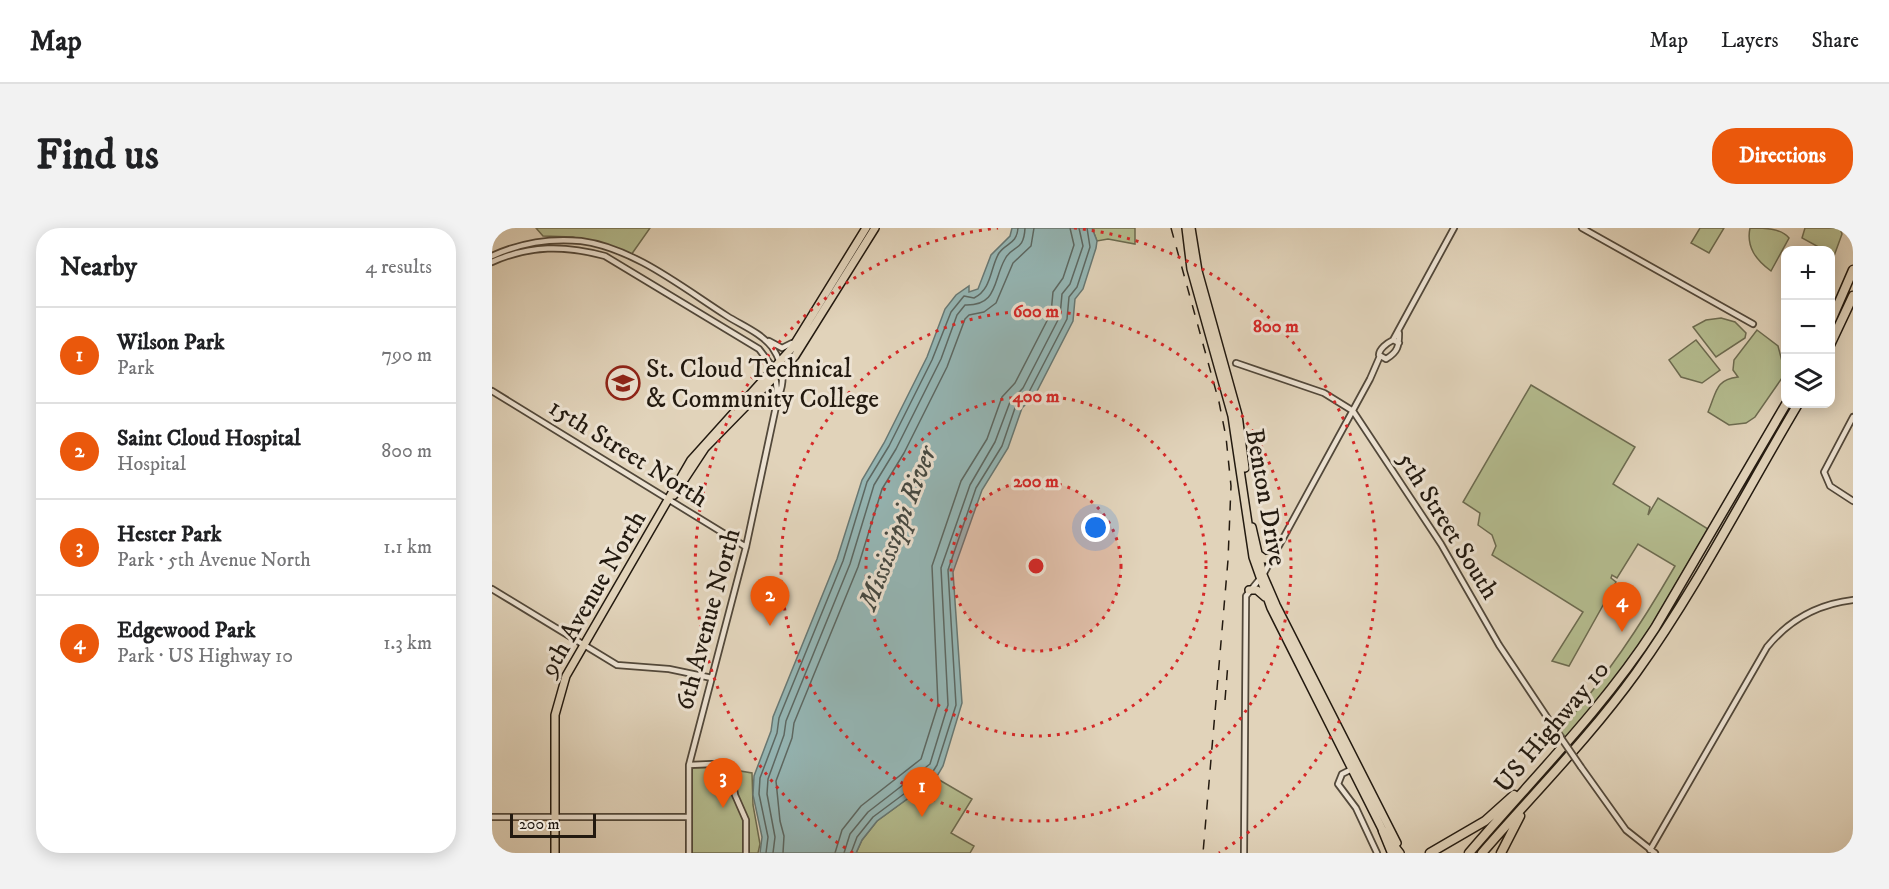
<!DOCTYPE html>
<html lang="en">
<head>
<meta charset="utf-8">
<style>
  :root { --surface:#fff; --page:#f2f2f2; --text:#202124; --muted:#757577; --line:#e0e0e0; --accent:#ea580c }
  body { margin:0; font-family:"IM FELL DW Pica",serif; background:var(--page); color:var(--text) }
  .controls { position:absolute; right:18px; top:18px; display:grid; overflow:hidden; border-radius:12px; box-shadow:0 3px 15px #0003 }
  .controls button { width:54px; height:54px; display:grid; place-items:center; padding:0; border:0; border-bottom:2px solid var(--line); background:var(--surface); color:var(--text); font:30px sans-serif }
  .scale { position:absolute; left:18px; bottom:15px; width:86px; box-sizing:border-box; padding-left:6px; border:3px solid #231a10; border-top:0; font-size:16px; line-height:21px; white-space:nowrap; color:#231a10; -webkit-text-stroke:4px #ece2d2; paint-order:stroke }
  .you { position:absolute; left:604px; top:300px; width:21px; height:21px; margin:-15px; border:4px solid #fff; border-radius:50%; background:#1a73e8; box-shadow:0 0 0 9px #1a73e833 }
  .badge { display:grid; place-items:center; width:39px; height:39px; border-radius:50%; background:var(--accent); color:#fff; font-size:20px; font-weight:700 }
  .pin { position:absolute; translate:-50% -50px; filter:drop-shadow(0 2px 3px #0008) }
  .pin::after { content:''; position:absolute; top:32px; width:21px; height:18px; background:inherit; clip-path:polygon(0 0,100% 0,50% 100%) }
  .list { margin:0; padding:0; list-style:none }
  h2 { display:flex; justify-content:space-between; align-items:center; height:78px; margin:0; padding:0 24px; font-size:26px }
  h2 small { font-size:20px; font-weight:400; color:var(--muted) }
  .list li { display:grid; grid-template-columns:39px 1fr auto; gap:18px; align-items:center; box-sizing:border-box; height:96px; padding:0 24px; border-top:2px solid var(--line) }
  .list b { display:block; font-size:22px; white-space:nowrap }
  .list p { margin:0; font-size:20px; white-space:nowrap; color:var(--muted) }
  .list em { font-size:20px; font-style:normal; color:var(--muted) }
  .icon { flex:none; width:33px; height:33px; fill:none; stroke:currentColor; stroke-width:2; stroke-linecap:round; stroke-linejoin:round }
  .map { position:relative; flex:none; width:1361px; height:625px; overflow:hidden; border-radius:24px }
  header { display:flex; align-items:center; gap:36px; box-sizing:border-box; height:84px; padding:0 30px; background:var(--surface); border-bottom:2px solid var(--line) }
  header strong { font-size:28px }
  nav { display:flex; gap:33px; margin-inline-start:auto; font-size:21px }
  .intro { display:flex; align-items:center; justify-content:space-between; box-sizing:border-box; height:144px; padding:0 36px }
  h1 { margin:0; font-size:42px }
  .button { padding:15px 27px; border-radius:24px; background:var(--accent); color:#fff; font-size:21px; font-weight:700 }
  main { display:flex; gap:36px; padding:0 36px }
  aside { flex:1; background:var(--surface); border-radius:24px; box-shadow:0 3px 15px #0003 }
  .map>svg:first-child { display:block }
  .green { fill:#b4bc8f; stroke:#6c6b50; stroke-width:1.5 }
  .water { fill:#95b7b6; stroke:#677874; stroke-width:1.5 }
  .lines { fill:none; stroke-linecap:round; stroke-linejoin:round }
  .shore { stroke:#5c6863; stroke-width:1.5 }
  .minor-casing { stroke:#52483a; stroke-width:8 }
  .major-casing { stroke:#231a10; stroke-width:10 }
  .highway-casing { stroke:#231a10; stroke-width:11 }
  .minor { stroke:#ece2d2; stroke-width:4.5 }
  .major { stroke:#e1d3ba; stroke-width:7 }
  .highway { stroke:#e1d3ba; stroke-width:8 }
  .rail { stroke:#231a10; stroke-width:1.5; stroke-dasharray:10 10; stroke-linecap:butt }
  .minor-bridge-casing { stroke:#52483a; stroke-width:8; stroke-linecap:butt }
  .minor-bridge { stroke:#ece2d2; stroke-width:4.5 }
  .ring { fill:none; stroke:#d62828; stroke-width:3; stroke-dasharray:3 6 }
  .labels { text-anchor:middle; stroke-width:6; stroke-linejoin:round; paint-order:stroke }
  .poi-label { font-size:26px; fill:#231a10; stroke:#ece2d2; text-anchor:start }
  .street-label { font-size:26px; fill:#231a10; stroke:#ece2d2 }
  .water-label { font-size:27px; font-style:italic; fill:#454942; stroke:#ece2d2 }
  .centre { fill:#d62828; stroke:#ece2d2; stroke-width:3 }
  .ring-label { font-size:18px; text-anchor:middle; font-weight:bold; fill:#d62828; stroke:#ece2d2; stroke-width:6; stroke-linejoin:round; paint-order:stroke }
</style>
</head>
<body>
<header>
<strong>Map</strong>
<nav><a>Map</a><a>Layers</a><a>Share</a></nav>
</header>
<div class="intro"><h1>Find us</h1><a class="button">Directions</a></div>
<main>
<aside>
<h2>Nearby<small>4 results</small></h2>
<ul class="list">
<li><span class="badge">1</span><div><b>Wilson Park</b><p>Park</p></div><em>790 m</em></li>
<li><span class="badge">2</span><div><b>Saint Cloud Hospital</b><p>Hospital</p></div><em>800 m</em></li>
<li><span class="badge">3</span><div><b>Hester Park</b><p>Park · 5th Avenue North</p></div><em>1.1 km</em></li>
<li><span class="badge">4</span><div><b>Edgewood Park</b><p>Park · US Highway 10</p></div><em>1.3 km</em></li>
</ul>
</aside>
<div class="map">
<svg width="1361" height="625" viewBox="0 0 1361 625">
  <rect width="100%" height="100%" fill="#e1d3ba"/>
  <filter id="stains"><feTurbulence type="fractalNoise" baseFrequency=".00333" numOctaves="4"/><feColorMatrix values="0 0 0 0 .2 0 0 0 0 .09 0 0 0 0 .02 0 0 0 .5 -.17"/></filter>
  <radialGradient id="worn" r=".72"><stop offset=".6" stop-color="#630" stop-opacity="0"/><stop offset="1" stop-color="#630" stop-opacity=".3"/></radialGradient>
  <path class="green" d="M44 0H158L139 27 81 9 51 8Z
    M600 0H643V16L616 11 605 13Z
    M1208 0H1232L1217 25 1199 15Z
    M1258 0C1272 0 1289 0 1297 10L1279 43C1264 32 1254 19 1258 0Z
    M1313 0H1348L1350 6 1342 28 1338 22H1332L1310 10Z
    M1229 90 1243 94 1254 105 1253 110 1224 129 1201 99 1214 92Z
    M1265 102 1286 118 1291 137 1290 150 1263 189 1254 195 1237 197 1216 184C1225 163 1223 152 1246 149L1241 142 1242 132Z
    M1204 112 1228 142 1210 155 1189 149 1177 132Z
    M1039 157 1143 219 1121 256 1158 279 1156 287 1166 270 1216 301 1153 409 1116 461 1074 510 1068 502C1115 448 1147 400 1183 338L1146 316 1125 350 1120 347 1119 350 1124 354 1077 438 1060 433 1091 384 1000 327 1004 318 1000 307 986 297 988 285 971 274Z
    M224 539 260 545 261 577 268 616 266 625H200V540Z
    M444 550 480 571 459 605 482 618 478 625H364L370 612 385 593Z"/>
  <path class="water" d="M520 0H600L605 13 604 20 591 61 583 71 581 93 543 167 530 180 516 220 490 262 461 344 470 475 451 538 444 550 385 593 370 612 364 625H268L270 609 261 567 262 548 279 503 281 489 345 331 370 252 392 215 435 129 453 81 464 67 477 58V64L486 61 499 27 518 8Z"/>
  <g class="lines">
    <path class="shore" d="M274 625 276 609 267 566 268 550 285 505 287 490 351 333 375 254 397 218 440 132 459 84 472 68 482 70C500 61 498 40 507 25 514 15 525 16 526 0
      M281 625 283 609 275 566 276 551 292 507 294 493 358 336 382 257 404 221 449 131 465 87 473 77C506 78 501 52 513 31 520 17 532 24 533 0
      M291 625 292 608 288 593 284 553 300 510 302 495 366 339 390 261 412 225 455 139 473 91 477 87 492 84 504 75 521 35 539 18 542 0
      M343 625 350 602 369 578 429 531 446 477 440 338 469 253 495 211 510 169 523 155 559 85 561 64 571 50 582 17 578 0
      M352 625 358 606 376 584 438 536 456 477 449 340 478 257 503 214 518 174 531 160 568 88 570 66 578 56 591 18 587 0
      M359 625 365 609 381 589 440 545 445 537 464 477 456 342 484 260 510 218 524 177 537 164 575 91 577 69 585 59 598 19 595 0"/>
    <g class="minor-casing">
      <path id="minor" d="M1090 0 1261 96
        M0 28C28 15 58 10 89 13 142 20 191 60 235 88 249 97 269 105 280 119 290 134 294 150 287 167
        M0 34C38 17 73 17 113 28L267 121 282 141 286 169 254 319 197 537V625
        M901 112 962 0
        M277 113 290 120 300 115
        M907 115 901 112C895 115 887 121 887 127L894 131C906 124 907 118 907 105
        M744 135 832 165 861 183 949 316 1007 417 1065 504
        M0 163 254 319
        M1361 189 1332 244 1338 258 1361 273
        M0 361 125 437 177 441 220 450
        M197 537 220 536 239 544 243 567 254 592V625
        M1089 539 1134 602 1163 625
        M860 541 850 546 846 556 864 580 885 625
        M0 589H197
        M1158 622 1275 419C1297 392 1327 376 1361 372
        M752 625 754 368 771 347 878 151 888 128"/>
    </g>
    <g class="major-casing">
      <path id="major" d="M694 0 699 41 740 188 761 329 779 380 891 603 908 625
        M699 0 706 43 746 187 753 240
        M182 267 213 220 303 128 383 0
        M760 299 771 347 784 377 905 615
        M766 326 773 331 782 328
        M757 362H765L773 369
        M63 625V487L74 448 199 232 300 120 374 0"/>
    </g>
    <g class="highway-casing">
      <path id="highway" d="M1338 95 1361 42
        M1338 117 1361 68
        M891 603 900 625
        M938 625 993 593 1022 567
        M977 625C1040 551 1110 482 1163 400L1294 176
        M990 625C1042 565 1098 509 1144 445 1205 360 1253 265 1306 176
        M1009 625 1028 588"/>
    </g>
    <use href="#minor" class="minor"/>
    <use href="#major" class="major"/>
    <use href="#highway" class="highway"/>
    <path class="rail" d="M679 0 727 174 734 209 739 258 736 332 711 625
      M733 472 736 435"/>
    <g class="minor-bridge-casing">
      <path id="minor-bridge" d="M1065 504 1089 539"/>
    </g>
    <use href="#minor-bridge" class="minor-bridge"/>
  </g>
  <circle cx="544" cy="338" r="85" fill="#d62828" fill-opacity=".12"/>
  <g class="ring">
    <circle cx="544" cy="338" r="85"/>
    <circle cx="544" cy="338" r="170"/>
    <circle cx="544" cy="338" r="255"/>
    <path d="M361 625A340 340 0 0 1 506 0M582 0A340 340 0 0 1 727 625"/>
  </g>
  <defs>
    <g id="university-ring" transform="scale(1.725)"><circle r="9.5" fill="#ece2d2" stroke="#8f2418" stroke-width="1.5"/><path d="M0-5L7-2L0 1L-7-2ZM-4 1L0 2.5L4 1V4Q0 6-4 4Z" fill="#8f2418"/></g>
  </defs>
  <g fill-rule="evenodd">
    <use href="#university-ring" x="131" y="155"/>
  </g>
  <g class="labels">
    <g class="poi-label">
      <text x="154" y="149">St. Cloud Technical<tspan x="154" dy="30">&amp; Community College</tspan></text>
    </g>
    <g class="street-label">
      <text transform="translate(137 224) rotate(32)" y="9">15th Street North</text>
      <text transform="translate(775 269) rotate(80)" y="9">Benton Drive</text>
      <text transform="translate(957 297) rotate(58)" y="9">5th Street South</text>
      <text transform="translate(100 365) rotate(-60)" y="9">9th Avenue North</text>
      <text transform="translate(215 391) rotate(-75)" y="9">6th Avenue North</text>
      <text transform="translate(1059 498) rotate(-50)" y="9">US Highway 10</text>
    </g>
    <g class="water-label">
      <text transform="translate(405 300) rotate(-69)" y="9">Mississippi River</text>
    </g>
  </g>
  <circle cx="544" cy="338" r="9" class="centre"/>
  <g class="ring-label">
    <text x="544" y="89">600 m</text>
    <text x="784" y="104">800 m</text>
    <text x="544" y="174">400 m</text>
    <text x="544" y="259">200 m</text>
  </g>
  <rect width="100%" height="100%" filter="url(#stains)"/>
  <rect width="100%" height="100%" fill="url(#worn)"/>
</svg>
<div class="controls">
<button>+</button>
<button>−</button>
<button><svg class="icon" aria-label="layers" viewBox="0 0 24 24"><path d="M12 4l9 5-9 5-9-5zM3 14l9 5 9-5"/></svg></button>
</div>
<div class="scale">200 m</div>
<div class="you"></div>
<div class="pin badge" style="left:430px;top:589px">1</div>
<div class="pin badge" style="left:278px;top:398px">2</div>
<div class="pin badge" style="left:231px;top:580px">3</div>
<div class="pin badge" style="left:1130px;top:404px">4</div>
</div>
</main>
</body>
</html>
